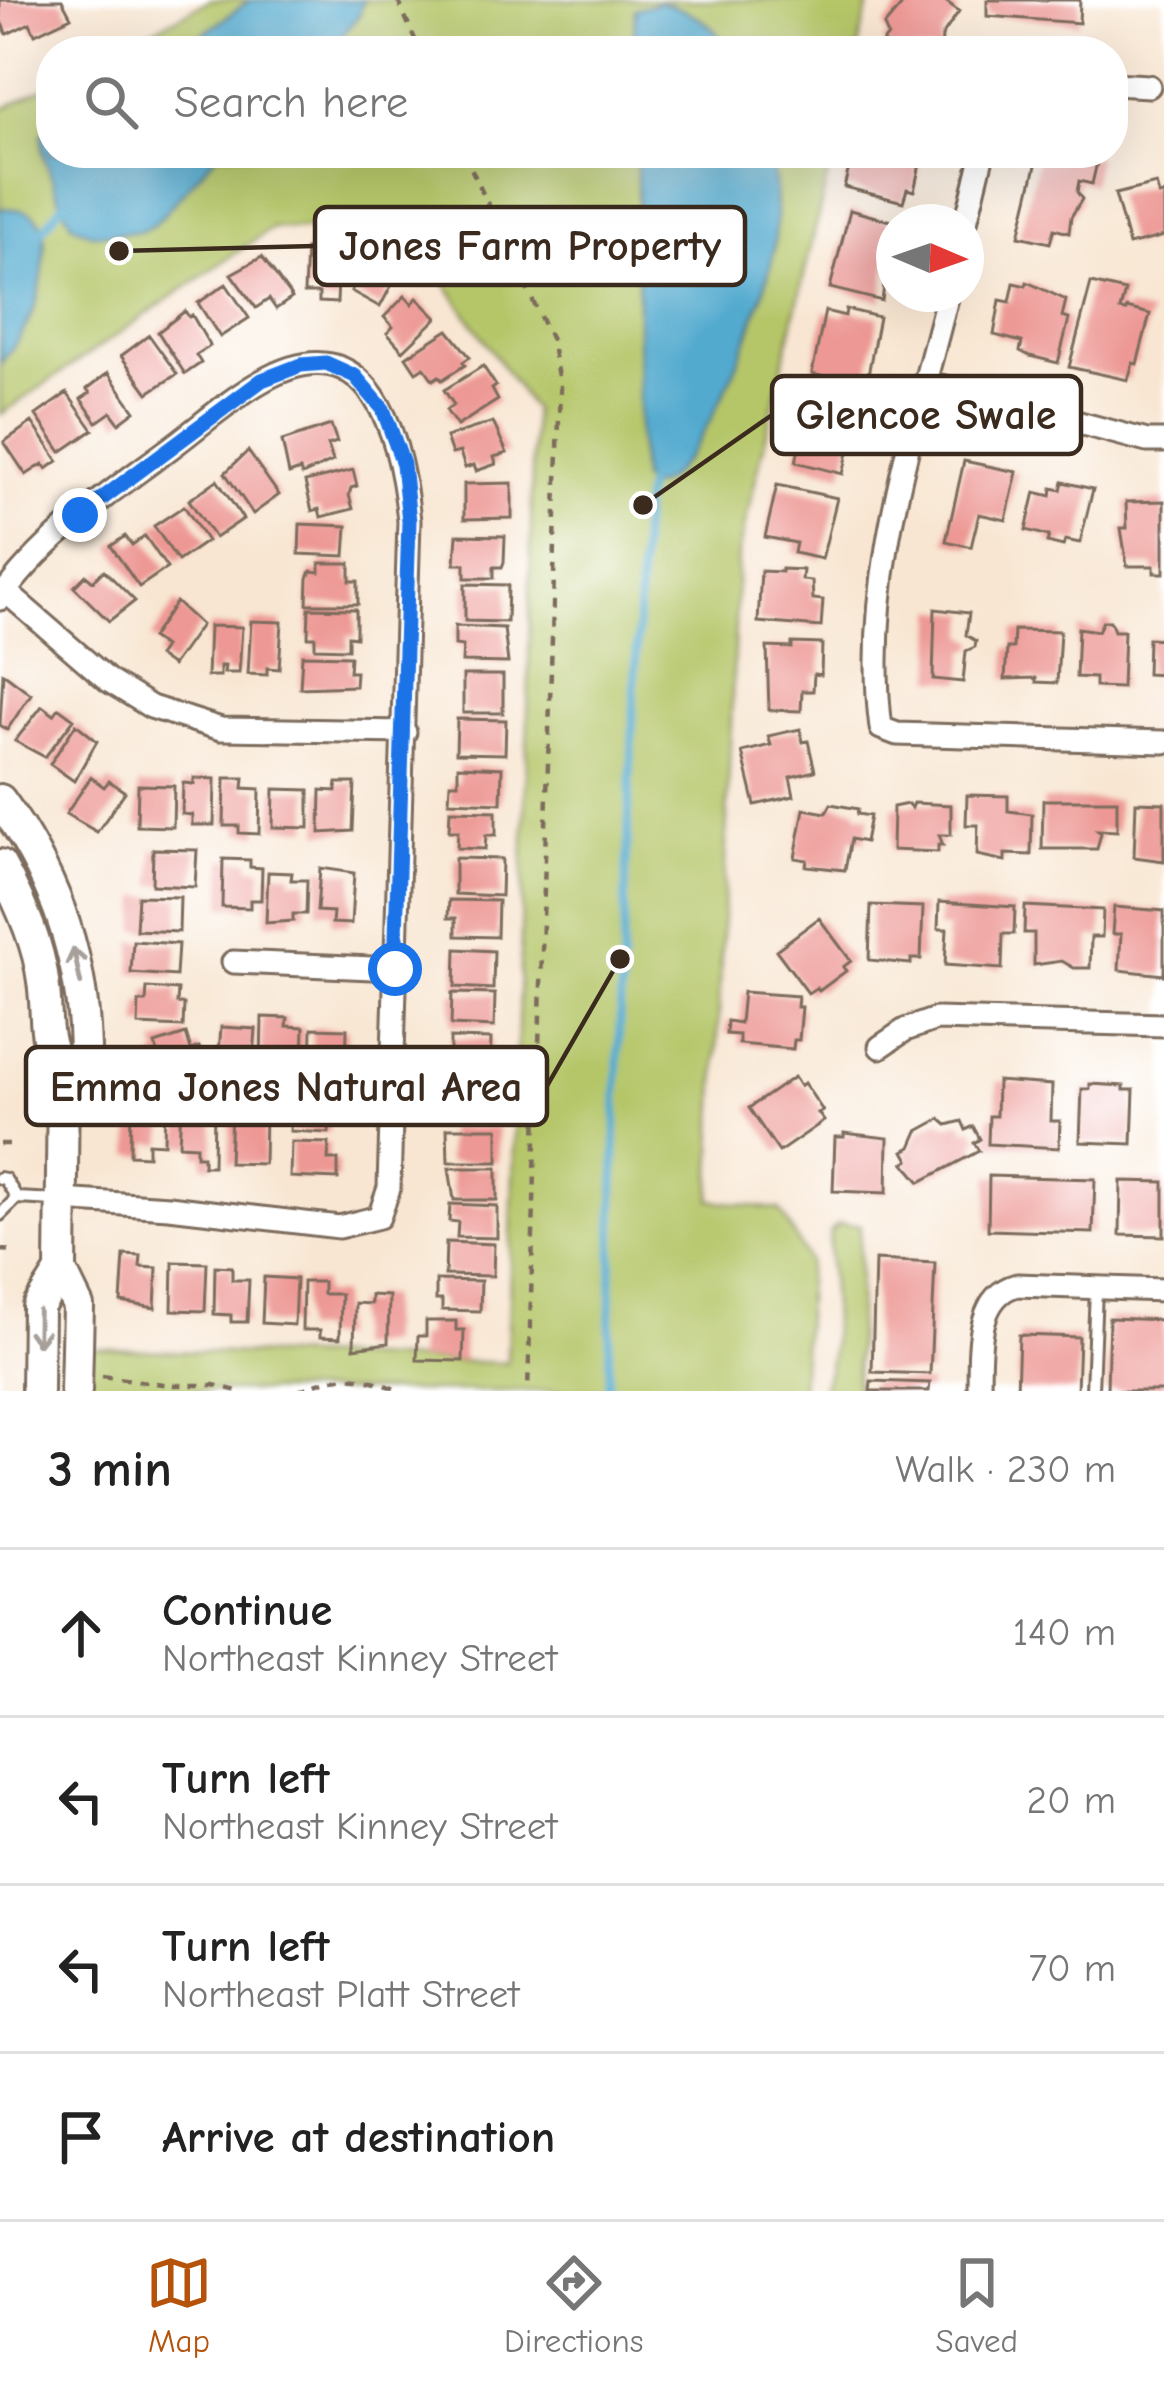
<!DOCTYPE html>
<html lang="en">
<head>
<meta charset="utf-8">
<style>
  :root { --surface:#fff; --page:#f2f2f2; --text:#222; --muted:#767676; --line:#e0e0e0; --accent:#b45309 }
  body { margin:0; font-family:"Comic Neue",sans-serif; background:var(--page); color:var(--text) }
  .compass { position:absolute; left:876px; top:204px; width:108px; height:108px; border-radius:50%; background:var(--surface); box-shadow:0 12px 48px #0002; rotate:92deg }
  .stop { position:absolute; width:36px; height:36px; margin:-27px; border:9px solid #1a73e8; border-radius:50%; background:#fff }
  .stop.end { background:#1a73e8; border-color:#fff; box-shadow:0 3px 12px #0008 }
  .list { margin:0; padding:0; list-style:none }
  h2 { display:flex; justify-content:space-between; align-items:center; height:156px; margin:0; padding:0 48px; font-size:51px }
  h2 small { font-size:39px; font-weight:400; color:var(--muted) }
  .list li { display:grid; grid-template-columns:78px 1fr auto; gap:36px; align-items:center; box-sizing:border-box; height:168px; padding:0 48px; border-top:3px solid var(--line) }
  .list b { display:block; font-size:45px; white-space:nowrap }
  .list p { margin:0; font-size:39px; white-space:nowrap; color:var(--muted) }
  .list em { font-size:39px; font-style:normal; color:var(--muted) }
  .icon { flex:none; width:66px; height:66px; fill:none; stroke:currentColor; stroke-width:2; stroke-linecap:round; stroke-linejoin:round }
  .map { position:relative; flex:none; width:1164px; height:1391px; overflow:hidden }
  .search { position:absolute; background:var(--surface); box-shadow:0 12px 48px #0002; left:36px; right:36px; top:36px; height:132px; display:flex; align-items:center; gap:30px; box-sizing:border-box; padding:0 42px; border-radius:48px; color:var(--muted); font-size:45px }
  .sheet { height:828px; background:var(--surface) }
  nav { display:flex; justify-content:space-around; align-items:center; box-sizing:border-box; height:168px; border-top:3px solid var(--line); background:var(--surface); font-size:33px; color:var(--muted) }
  nav a { display:grid; justify-items:center; gap:6px }
  nav .on { color:var(--accent) }
  .map>svg:first-child { display:block }
  .green { fill:#b5c669; stroke:#787844; stroke-width:3 }
  .water { fill:#52aacf; stroke:#466a76; stroke-width:3 }
  .lines { fill:none; stroke-linecap:round; stroke-linejoin:round }
  .stream { stroke:#52aacf; stroke-width:8 }
  .building { fill:#ed9894 }
  .lane-casing { stroke:#7d6c5d; stroke-width:16 }
  .street-casing { stroke:#7d6c5d; stroke-width:27 }
  .secondary-casing { stroke:#7d6c5d; stroke-width:36 }
  .path { stroke:#7d6c5d; stroke-width:4.5; stroke-dasharray:9 9; stroke-linecap:butt }
  .lane { stroke:#fff; stroke-width:10 }
  .street { stroke:#fff; stroke-width:21 }
  .secondary { stroke:#fff; stroke-width:30 }
  .oneway { stroke:#a79f9a }
  .route { stroke:#1a73e8; stroke-width:15 }
  .leader { fill:none; stroke:#3b2a1e; stroke-width:4.5 }
  .callout-dot { fill:#3b2a1e; stroke:#fff; stroke-width:4.5 }
  .callout { fill:#fff; stroke:#3b2a1e; stroke-width:4.5 }
  .callout-label { font-size:42px; text-anchor:middle; font-weight:bold; fill:#3b2a1e }
</style>
</head>
<body>
<div class="map">
<svg width="1164" height="1391" viewBox="0 0 1164 1391">
  <rect width="100%" height="100%" fill="#fff"/>
  <filter id="ink" filterUnits="userSpaceOnUse"><feTurbulence type="fractalNoise" baseFrequency=".00833" numOctaves="2"/><feDisplacementMap in="SourceGraphic" scale="24" xChannelSelector="R" yChannelSelector="G"/><feConvolveMatrix kernelMatrix="1 2 1 2 8 2 1 2 1" color-interpolation-filters="sRGB"/></filter>
  <filter id="wash" filterUnits="userSpaceOnUse"><feTurbulence type="fractalNoise" baseFrequency=".004" numOctaves="4" result="noise"/><feDisplacementMap in="SourceGraphic" scale="48" xChannelSelector="R" yChannelSelector="G"/><feGaussianBlur stdDeviation="2.7" result="paint"/><feColorMatrix in="noise" values="0 0 0 0 0 0 0 0 0 0 0 0 0 0 0 0 0 1.4 0 .05"/><feComposite in="paint" operator="in"/></filter>
  <g filter="url(#wash)">
    <rect width="100%" height="100%" fill="#f8e6d2"/>
    <path class="green" d="M210 0H870L857 51H114Z
      M51 84V153H833L738 554 711 1200 780 1210 808 1261 801 1391H82L83 1348 507 1363 528 717 533 410 409 231 272 228 0 415V111Z
      M839 1224 860 1225 856 1391H821C844 1341 825 1284 830 1231Z"/>
    <path class="water" d="M250 0H363L359 15 328 51H180Z
      M660 2C692 11 712 21 729 51H634L635 9Z
      M51 128V153H218L155 224 140 232 92 234 72 224 62 205 43 154 42 134Z
      M637 153H769C776 184 778 215 774 247 769 294 698 488 647 487L641 480 639 445Z
      M0 208C11 209 27 208 36 217 46 225 45 241 44 253 43 299 29 329 0 364Z"/>
    <g class="lines">
      <path class="stream" d="M38 236 66 200
        M608 1391 620 1010 643 505 648 478"/>
    </g>
    <g id="blocks">
      <path class="building" d="M0 0H62L71 17 35 34 30 23 7 34 0 20Z
        M906 0H944L959 11 942 36 941 51H896L883 42 888 36 884 26Z
        M987 0H1080L1079 23 987 16Z
        M858 153H913L908 160 920 164 914 191 907 189 903 202 844 187 850 164 855 165Z
        M1039 153H1079L1098 158 1092 184 1079 181 1077 192 1082 199 1071 217 1069 233 1054 229 1050 243 1019 236Z
        M1156 184 1159 195 1164 194V236L1129 245 1115 194Z
        M850 210 894 222V264L887 263 882 301 830 288Z
        M306 249 339 254 337 303 319 302V293H304Z
        M373 249 402 265 380 307 351 291Z
        M262 257 292 298 276 309 269 299 256 308 231 274Z
        M1027 282 1066 300 1062 317 1069 319 1058 363 1030 356 1020 351 1022 342 994 335 1000 300 1010 302 1014 283 1026 286Z
        M1091 283 1125 291 1120 310 1126 311 1127 308 1150 314 1137 364 1133 363 1128 380 1069 367Z
        M226 284 249 318 220 337 198 303Z
        M405 296 412 304 417 298 437 318 403 351 387 333 393 327 384 317Z
        M846 309 879 317 868 375 865 374 862 386 812 374 825 311 845 316Z
        M185 311 189 317 192 315 210 346 196 355 201 363 185 374 158 332Z
        M448 330 470 357 463 362 465 365 442 380 439 376 433 380 424 367 416 372 406 357Z
        M149 335 177 374 148 393 121 356Z
        M483 366 496 386 492 389 498 400 457 426 446 410 454 405 444 390Z
        M108 373 135 411 119 423 111 412 97 422 81 399 90 393 87 389Z
        M812 390 860 402 843 474 796 462Z
        M67 393 93 430 61 452 36 415Z
        M32 422 58 461 47 469 43 464 26 475 4 442Z
        M493 422 507 453 494 457 496 464 476 471 474 465 465 468 460 452 452 454 446 437Z
        M331 425 337 442 328 445 333 461 302 475 300 470 289 474 282 441Z
        M248 451 279 495 253 514 225 473Z
        M964 461 1017 472 1006 520 979 514 971 547 946 541Z
        M353 470 357 486 351 488 349 495 353 509 321 517 319 509 312 511 305 482Z
        M217 480 243 519 215 538 189 500Z
        M1063 482 1093 489 1080 543 1065 540 1063 546 1047 542 1049 536 1026 530 1035 492 1051 496 1052 488 1061 490Z
        M512 483V518L464 519V484Z
        M777 485 837 498 822 559 794 553 796 543 765 537Z
        M1164 501V573H1154V566H1127L1121 528H1127L1126 502Z
        M184 506 207 541 178 561 154 526Z
        M300 524 347 526 345 556 299 554Z
        M457 535 505 536 504 562 502 567H494V578H465V564H455Z
        M125 536 132 545 145 536 167 568 139 587 111 546Z
        M320 563H350V581H358V604H307L308 578 311 571 320 572Z
        M782 569 803 570 802 580 812 581 813 599 823 600 821 627 758 622 761 571 782 572Z
        M104 570 135 601 109 621 74 587 86 575 93 581Z
        M465 584 508 585 507 622 465 621Z
        M176 602 201 625 172 666 158 656 164 647 151 638Z
        M309 608 356 609V637L348 636V649L315 648V637H308Z
        M935 609 969 613 966 635 976 641 975 647 966 651 963 682 933 679Z
        M251 621 282 622 279 669 267 668V675L248 674Z
        M1103 621H1110L1114 631H1124L1122 688 1095 687V678L1076 677 1078 628 1098 631Z
        M209 626 242 627 239 673H224L225 666H220V676H207Z
        M455 626 504 628 508 663 462 662 463 646 455 645Z
        M1014 630 1060 631 1057 683 1036 682V678L1005 679 1007 648H1013Z
        M1148 638 1164 639V675L1147 674Z
        M792 643 822 644 821 675 814 674 813 691H802L801 711 769 710 767 647 792 648Z
        M302 655 350 656 349 672H356L355 686 300 688Z
        M3 673 31 694 7 730 0 725Z
        M463 675H503V713H463Z
        M42 706 54 715 59 708 74 719 45 757 15 741Z
        M457 719 506 720 505 754 456 753Z
        M76 724 97 741 74 781 50 764Z
        M800 729 803 742 808 741 815 771 790 777 794 796 755 805 742 752 771 745 768 736Z
        M458 766 502 768 501 803 449 801 450 783H458Z
        M91 777 104 787 109 781 125 792 97 832 66 814Z
        M194 778 215 779 214 825H192V815L182 814 183 783 194 784Z
        M225 778H244L243 788 260 789 259 834 239 833V826H224Z
        M337 783H355L353 831 320 833 321 790 336 791Z
        M138 785 174 786 173 827 137 826Z
        M274 789 309 790V828L273 827Z
        M967 795 1008 796V811L1032 814 1031 855 1005 854V861L977 855 978 825H966Z
        M1043 800H1117V831L1097 830 1101 833 1097 849H1042Z
        M1136 802 1164 803V861L1134 857Z
        M913 803 951 805V835H939L943 845H938V852L892 850 893 807 908 804 911 808Z
        M831 804 858 809 857 814 870 816 865 842 851 839 845 870 806 866 807 860 795 858 804 809 826 813Z
        M450 810 496 811V835H486L485 849 457 848 458 831H449Z
        M153 849 197 850 195 887 152 885Z
        M455 858 502 859 501 896 455 894Z
        M223 859 250 860V867L262 868 261 900H250V908L222 907Z
        M320 868 354 873 351 924 332 923 333 912 317 911Z
        M268 872 292 873 291 880H307L306 914H293V921L266 923Z
        M138 896 180 897 179 932 136 930Z
        M449 900 498 901 497 937 456 936V918H448Z
        M939 902 1015 907 1014 934H1003L1002 969 945 965 947 929H938Z
        M871 905 923 907 921 959H911V964L869 960Z
        M1025 906 1103 910 1102 937H1091L1090 968H1074L1062 961 1034 965V933H1024Z
        M1114 907 1164 911V975L1119 970 1121 934H1112Z
        M819 918 851 961 843 967 846 971 819 991 816 988 808 993 776 950Z
        M133 941 178 944 176 976 131 973Z
        M456 949 494 951 493 989 455 987Z
        M147 988 178 990 177 1003 184 1004 183 1027 138 1025 139 1002H146Z
        M743 992 798 996 797 1007H802L799 1040H794L793 1049 739 1044V1035L726 1034 727 1021 740 1023Z
        M452 993 495 994 494 1027 451 1025Z
        M262 1017 288 1018 287 1026 304 1027 303 1059H289V1064L261 1063Z
        M221 1027 256 1029 253 1069 218 1067Z
        M312 1028 347 1029 346 1070 311 1069Z
        M186 1034 191 1050 199 1047 206 1067 160 1082 153 1057 159 1055 155 1044Z
        M450 1038 491 1039 490 1076 443 1074 444 1058H450Z
        M794 1077 800 1086 804 1083 823 1111 818 1113 824 1121 779 1152 749 1108Z
        M997 1081 1052 1085 1051 1121H1060L1059 1148 988 1144 989 1116H996Z
        M1090 1084 1124 1086V1090H1134L1132 1144 1080 1142 1082 1089H1090Z
        M292 1094 332 1096 329 1133 290 1131Z
        M131 1103 165 1104 164 1144 148 1143V1156L130 1155Z
        M181 1106 214 1107 213 1166H203V1156H196V1146L179 1145Z
        M231 1111H265L264 1164 229 1163Z
        M940 1119 947 1125 962 1121 966 1130 973 1126 980 1139 974 1143 979 1151 920 1182 904 1163 909 1160 904 1151 911 1147 918 1131Z
        M447 1128H498V1162H448Z
        M844 1133 888 1138 887 1193 833 1191 835 1137H844Z
        M291 1142 329 1143 328 1160H338V1179L290 1177Z
        M449 1168H497V1200H454Z
        M989 1176 1095 1179 1093 1233 988 1230Z
        M1121 1181 1164 1182V1236L1120 1235Z
        M450 1204 497 1206V1238L457 1237 458 1222 449 1221Z
        M446 1242 494 1244 493 1276 445 1275Z
        M124 1255 141 1256 140 1267 157 1268 155 1308 121 1302Z
        M875 1260 935 1263 930 1374 872 1372Z
        M173 1262 207 1263 205 1311 172 1310Z
        M215 1266 232 1267V1280H249L247 1322H231V1315L214 1314Z
        M264 1277 296 1279 294 1325 262 1323Z
        M436 1280 481 1281 480 1311 442 1310V1300H436Z
        M303 1282H323V1294H341L340 1338 320 1337V1330H302Z
        M371 1295 389 1296 388 1343 354 1348 355 1303 371 1304Z
        M1109 1318 1164 1320V1391H1107Z
        M426 1321H456V1330H464L463 1361 417 1360 418 1336H426Z
        M1019 1335 1079 1337 1077 1391H1017Z
        M871 1381 930 1383 929 1391H870Z"/>
    </g>
  </g>
  <g filter="url(#ink)">
    <use href="#blocks" fill-opacity="0" stroke="#7d6c5d" stroke-width="3"/>
    <g class="lines">
      <g class="lane-casing">
        <path id="lane" d="M0 1178 5 1179 17 1198
          M17 1198 55 1200
          M0 1215 17 1198
          M1092 1391 1096 1288"/>
      </g>
      <g class="street-casing">
        <path id="street" d="M1113 84 1149 86
          M966 222 983 153
          M948 294C913 435 862 580 881 728L897 734 1164 742
          M926 382 1147 441H1164
          M5 591 109 681 151 707 221 729 405 732
          M0 599C42 539 107 495 165 452 197 429 228 400 262 381 372 318 401 439 409 521L389 1188 379 1217 339 1227 169 1207 61 1200
          M233 962 395 969
          M880 1047 905 1030 936 1019 1164 1025
          M979 1391C980 1356 974 1296 1017 1285L1164 1290"/>
      </g>
      <g class="secondary-casing">
        <path id="secondary" d="M0 800C54 874 83 955 85 1048L63 1073
          M0 865C19 900 38 941 43 981 49 1022 40 1036 63 1073L61 1271 78 1306 76 1391
          M37 1391 38 1307 61 1271"/>
      </g>
      <path class="path" d="M398 0 420 51
        M464 153 551 340 560 387 528 1391
        M0 1144H18
        M0 1250 15 1251
        M102 1376 170 1385H214L237 1391
        M299 1391C336 1373 362 1373 399 1391"/>
      <use href="#lane" class="lane"/>
      <use href="#street" class="street"/>
      <use href="#secondary" class="secondary"/>
    </g>
    <defs><path id="oneway-shaft" d="M-6 0H5M1.5-3L5.5 0L1.5 3" fill="none" stroke-width="1.6" stroke-linecap="round" stroke-linejoin="round" transform="scale(3)"/></defs>
    <g class="oneway">
      <use href="#oneway-shaft" transform="translate(77 966) rotate(-102)"/>
      <use href="#oneway-shaft" transform="translate(38 1328) rotate(91)"/>
    </g>
  </g>
  <g class="lines" filter="url(#ink)">
    <path class="route" d="M80 515 262 380 301 365 326 363 355 376 383 409 403 464 409 521 395 969"/>
  </g>
  <path class="leader" d="M119 251L315 246M643 505L772 415M620 959L547 1086"/>
  <g class="callout-dot">
    <circle cx="119" cy="251" r="12"/>
    <circle cx="643" cy="505" r="12"/>
    <circle cx="620" cy="959" r="12"/>
  </g>
  <g class="callout">
    <rect x="315" y="207" width="430" height="78" rx="12"/>
    <rect x="772" y="376" width="309" height="78" rx="12"/>
    <rect x="26" y="1047" width="521" height="78" rx="12"/>
  </g>
  <g class="callout-label">
    <text x="530" y="260">Jones Farm Property</text>
    <text x="926" y="429">Glencoe Swale</text>
    <text x="286" y="1101">Emma Jones Natural Area</text>
  </g>
</svg>
<svg class="compass" viewBox="-18 -18 36 36"><path d="M0-13l5 13h-10z" fill="#e53935"/><path d="M0 13l5-13h-10z" fill="#767676"/></svg>
<div class="stop" style="left:395px;top:969px"></div>
<div class="stop end" style="left:80px;top:515px"></div>
<div class="search"><svg class="icon" aria-label="search" viewBox="0 0 24 24"><circle cx="10" cy="10" r="6"/><path d="M15 15l6 6"/></svg>Search here</div>
</div>
<section class="sheet">
<h2>3 min<small>Walk · 230 m</small></h2>
<ul class="list">
<li><svg class="icon" aria-label="ahead" viewBox="0 0 24 24"><path d="M12 20V5M6 11l6-6 6 6"/></svg><div><b>Continue</b><p>Northeast Kinney Street</p></div><em>140 m</em></li>
<li><svg class="icon" aria-label="left" viewBox="0 0 24 24"><path d="M17 20v-9H6M10 6l-5 5 5 5"/></svg><div><b>Turn left</b><p>Northeast Kinney Street</p></div><em>20 m</em></li>
<li><svg class="icon" aria-label="left" viewBox="0 0 24 24"><path d="M17 20v-9H6M10 6l-5 5 5 5"/></svg><div><b>Turn left</b><p>Northeast Platt Street</p></div><em>70 m</em></li>
<li><svg class="icon" aria-label="arrive" viewBox="0 0 24 24"><path d="M6 21V4h12l-3 4 3 4H6"/></svg><div><b>Arrive at destination</b></div></li>
</ul>
</section>
<nav>
<a class="on"><svg class="icon" aria-label="map" viewBox="0 0 24 24"><path d="M3 6l6-2 6 2 6-2v14l-6 2-6-2-6 2zM9 4v14M15 6v14"/></svg>Map</a>
<a><svg class="icon" aria-label="directions" viewBox="0 0 24 24"><path d="M12 3l9 9-9 9-9-9zM9 14v-3h6M13 9l2 2-2 2"/></svg>Directions</a>
<a><svg class="icon" aria-label="saved" viewBox="0 0 24 24"><path d="M7 4h10v16l-5-4-5 4z"/></svg>Saved</a>
</nav>
</body>
</html>
